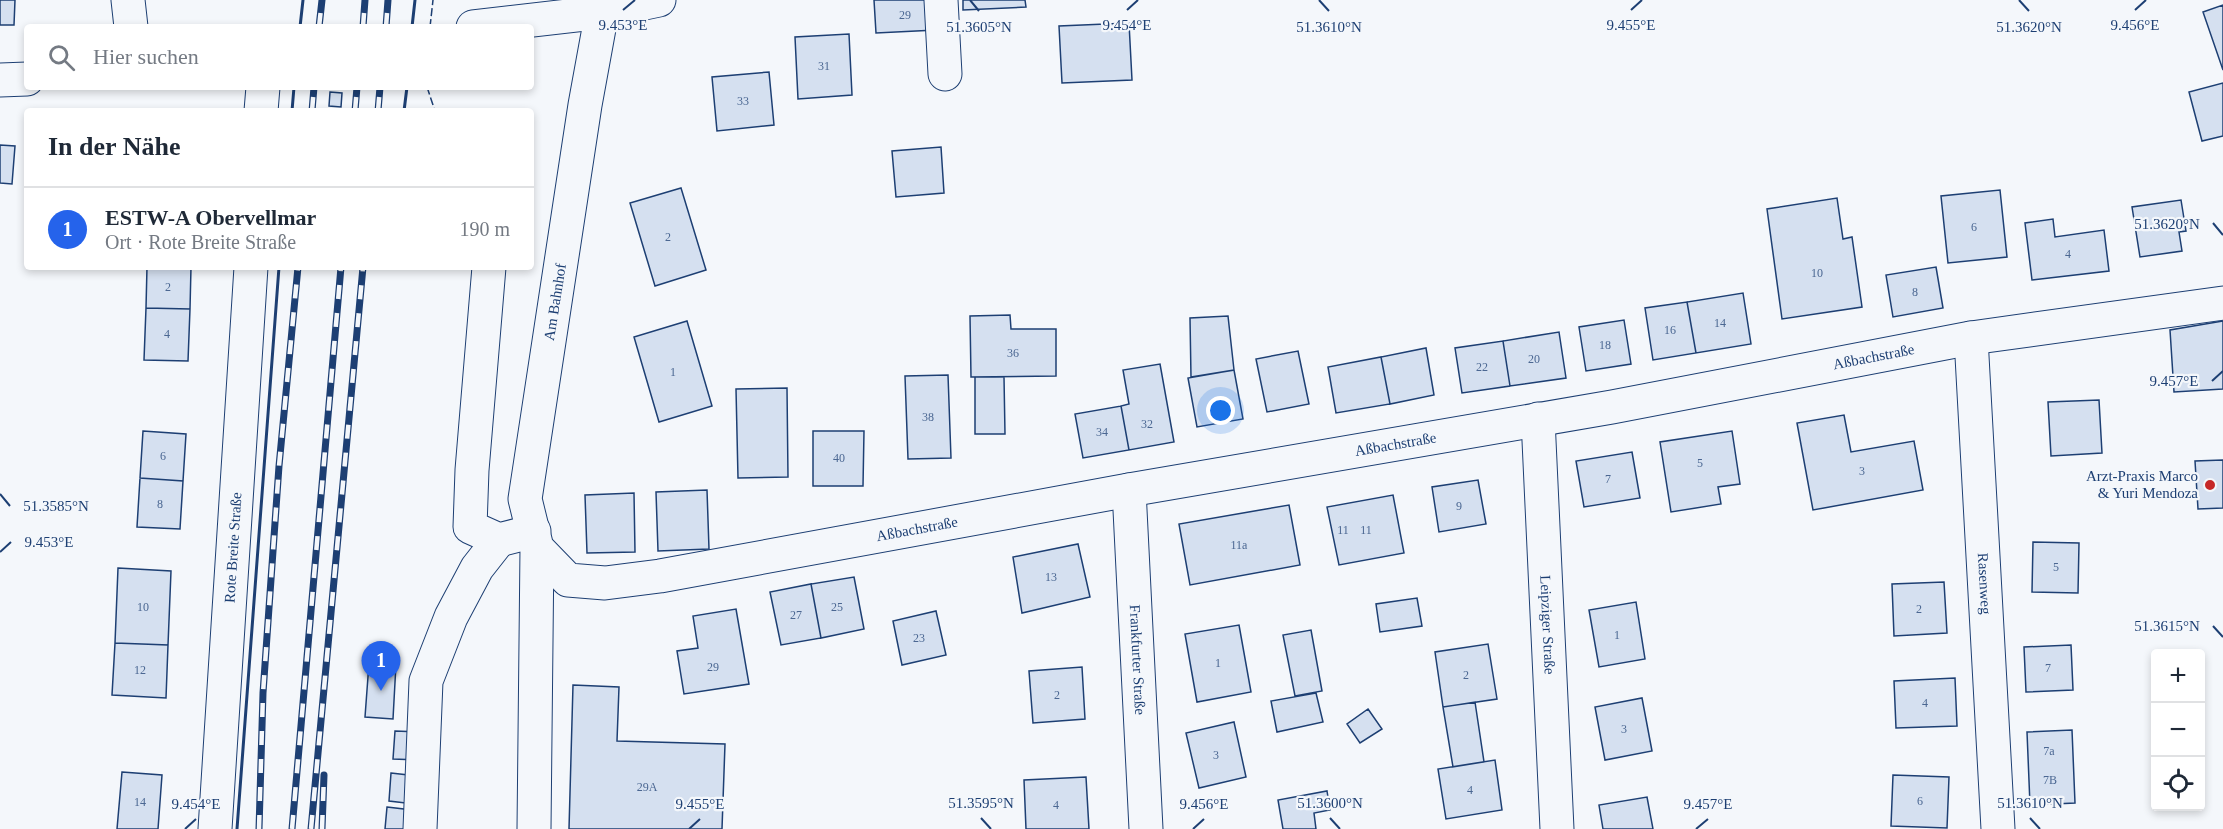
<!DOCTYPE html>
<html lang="de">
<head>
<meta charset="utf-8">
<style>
  :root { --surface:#fff; --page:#f2f2f3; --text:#1f2937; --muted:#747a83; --line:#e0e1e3; --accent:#2563eb }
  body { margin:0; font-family:Georgia,serif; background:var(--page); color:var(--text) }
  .controls { position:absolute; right:18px; bottom:18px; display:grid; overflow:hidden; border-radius:6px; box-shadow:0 3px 9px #0003 }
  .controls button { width:54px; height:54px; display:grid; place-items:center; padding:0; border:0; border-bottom:2px solid var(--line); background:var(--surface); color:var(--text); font:30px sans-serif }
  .you { position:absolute; left:1221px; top:411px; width:21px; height:21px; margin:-15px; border:4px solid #fff; border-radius:50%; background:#1a73e8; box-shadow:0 0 0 9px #1a73e833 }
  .badge { display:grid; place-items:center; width:39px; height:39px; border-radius:50%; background:var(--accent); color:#fff; font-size:20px; font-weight:700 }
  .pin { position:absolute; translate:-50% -50px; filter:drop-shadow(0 2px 3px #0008) }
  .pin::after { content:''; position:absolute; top:32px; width:21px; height:18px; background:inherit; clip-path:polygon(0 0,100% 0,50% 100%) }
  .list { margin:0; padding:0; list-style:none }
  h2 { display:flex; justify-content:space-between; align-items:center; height:78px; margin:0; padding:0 24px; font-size:26px }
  h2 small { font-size:20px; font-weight:400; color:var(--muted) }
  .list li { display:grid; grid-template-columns:39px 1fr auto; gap:18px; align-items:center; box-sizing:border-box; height:84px; padding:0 24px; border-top:2px solid var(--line) }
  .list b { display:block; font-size:22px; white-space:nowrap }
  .list p { margin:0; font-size:20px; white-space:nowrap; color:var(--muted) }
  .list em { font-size:20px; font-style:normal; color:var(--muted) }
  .icon { flex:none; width:33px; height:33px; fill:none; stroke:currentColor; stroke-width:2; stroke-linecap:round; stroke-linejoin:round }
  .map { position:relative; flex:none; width:2223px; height:829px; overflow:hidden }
  .search { position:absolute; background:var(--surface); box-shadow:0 3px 9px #0003; left:24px; top:24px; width:510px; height:66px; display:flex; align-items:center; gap:15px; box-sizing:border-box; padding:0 21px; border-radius:6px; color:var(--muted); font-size:22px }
  .panel { position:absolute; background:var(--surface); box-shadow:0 3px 9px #0003; left:24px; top:108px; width:510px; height:162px; border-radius:6px }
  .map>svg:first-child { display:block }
  .building { fill:#d5e0f0; stroke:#1d3f73; stroke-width:1.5 }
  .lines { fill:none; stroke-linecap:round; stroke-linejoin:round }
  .minor-casing { stroke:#1d3f73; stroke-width:35 }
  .major-casing { stroke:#1d3f73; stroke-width:35 }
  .minor { stroke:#f4f7fb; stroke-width:33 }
  .major { stroke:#f4f7fb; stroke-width:33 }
  .rail-casing { stroke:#1d3f73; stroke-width:7 }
  .rail { stroke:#f4f7fb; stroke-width:4.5; stroke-dasharray:14; stroke-linecap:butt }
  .fence { stroke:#1d3f73; stroke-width:1.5; stroke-dasharray:8 3; stroke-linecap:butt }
  .wall { stroke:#1d3f73; stroke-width:3 }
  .ticks { fill:none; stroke:#1d3f73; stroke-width:2 }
  .poi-dot { fill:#c62828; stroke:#f4f7fb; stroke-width:2 }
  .labels { text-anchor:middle; stroke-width:4.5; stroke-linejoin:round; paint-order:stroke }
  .number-label { font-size:12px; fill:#4b6792 }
  .street-label { font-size:15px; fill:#1d3f73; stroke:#f4f7fb }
  .poi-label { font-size:15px; fill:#1d3f73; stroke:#f4f7fb; text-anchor:end }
  .ticks-label { font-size:15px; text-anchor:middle; fill:#1d3f73; stroke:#f4f7fb; stroke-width:4.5; stroke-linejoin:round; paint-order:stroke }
</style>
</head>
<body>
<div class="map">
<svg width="2223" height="829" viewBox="0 0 2223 829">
  <rect width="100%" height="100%" fill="#f4f7fb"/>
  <path class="building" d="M0 0H15L14 25H0Z
    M874 0H935L936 30 876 33Z
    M963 0H1025L1026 7 963 10Z
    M2223 5V70L2203 12Z
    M1129 23 1132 80 1062 83 1059 26Z
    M849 34 852 95 798 99 795 37Z
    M769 72 774 125 717 131 712 77Z
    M2223 83V136L2202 141 2189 92Z
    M330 92 342 93 341 107 329 106Z
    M0 145 15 146 12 184 0 183Z
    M941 147 944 193 896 197 892 151Z
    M681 188 706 270 655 286 630 203Z
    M2000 190 2007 257 1948 263 1941 196Z
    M1837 198 1843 239 1852 237 1862 307 1782 319 1767 209Z
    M2181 200 2186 231 2179 232 2182 251 2140 257 2132 207Z
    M2053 219 2055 237 2104 230 2109 271 2032 280 2025 223Z
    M147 267H191L190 309 146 308Z
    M1936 267 1943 308 1893 317 1886 275Z
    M1743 293 1751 344 1696 353 1687 302Z
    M1687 302 1696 353 1653 360 1645 308Z
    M146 308 190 309 188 361 144 360Z
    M1010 315 1011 329H1056V376L971 377 970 316Z
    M1228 316 1234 370 1191 377 1190 318Z
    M1624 320 1631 364 1586 371 1579 327Z
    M687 321 712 406 659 422 634 337Z
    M2223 321V389L2174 392 2170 330Z
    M1559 332 1566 378 1510 386 1503 341Z
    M1503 341 1510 386 1462 393 1455 348Z
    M1426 348 1434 395 1390 404 1381 357Z
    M1298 351 1309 404 1267 412 1256 359Z
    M1381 357 1390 404 1336 413 1328 367Z
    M1160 364 1174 442 1129 450 1121 406 1129 404 1123 370Z
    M1234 370 1243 419 1197 427 1188 378Z
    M948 375 951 458 908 459 905 376Z
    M975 377H1004L1005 434H975Z
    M787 388 788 477 738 478 736 389Z
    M2099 400 2102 453 2051 456 2048 402Z
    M1121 406 1129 450 1083 458 1075 414Z
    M1844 415 1851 452 1914 441 1923 490 1813 510 1797 423Z
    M143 431 186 434 183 481 140 478Z
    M813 431H864L863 486H813Z
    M1732 431 1740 484 1718 487 1721 504 1671 512 1660 442Z
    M1632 452 1640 498 1584 507 1576 461Z
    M2223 460V508L2198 509 2195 461Z
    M140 478 183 481 180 529 137 527Z
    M1478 480 1486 524 1439 532 1432 487Z
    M707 490 709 549 658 551 656 492Z
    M634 493 635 552 587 553 585 495Z
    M1393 495 1404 553 1339 565 1327 507Z
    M1289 505 1300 565 1190 585 1179 524Z
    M2033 542 2079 543 2078 593 2032 592Z
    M1078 544 1090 597 1022 613 1013 557Z
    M118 568 171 571 168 645 115 643Z
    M854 577 864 629 821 638 811 584Z
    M1944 582 1947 633 1894 636 1892 584Z
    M811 584 821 638 781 645 770 592Z
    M1417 598 1422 626 1380 632 1376 604Z
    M1636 602 1645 659 1599 667 1589 610Z
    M736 609 749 684 684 694 677 651 698 648 693 616Z
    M936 611 946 655 902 665 893 621Z
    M1239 625 1251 692 1197 702 1185 634Z
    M1311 630 1322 691 1295 696 1283 635Z
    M115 643 168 645 166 698 112 695Z
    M1488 644 1497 699 1443 707 1435 652Z
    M2071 645 2073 690 2026 692 2024 647Z
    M369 663 396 664 393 719 365 717Z
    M1082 667 1085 719 1033 723 1029 671Z
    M1955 678 1957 726 1896 728 1894 681Z
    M573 685 619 687 617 741 725 744 722 829H569Z
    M1316 693 1323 722 1277 732 1271 701Z
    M1642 698 1652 751 1605 760 1595 707Z
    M1475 702 1484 762 1453 767 1443 707Z
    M1368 709 1382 729 1360 743 1347 724Z
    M1234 722 1246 777 1199 788 1186 733Z
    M2072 730 2075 803 2030 805 2027 732Z
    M395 731 420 732 419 760 393 759Z
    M1495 760 1502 810 1446 819 1438 769Z
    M122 772 162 775 158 829H117Z
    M391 773 417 776 414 804 389 801Z
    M1893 775 1949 777 1947 828 1891 826Z
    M1086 777 1089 829H1026L1024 780Z
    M1327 791 1330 810 1314 813 1316 829H1283L1278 800Z
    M1647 797 1653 829H1603L1599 805Z
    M387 807 412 810 410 829H385Z"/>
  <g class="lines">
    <g class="minor-casing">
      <g id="minor">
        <path d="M128 0 131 27"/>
        <path d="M941 0 945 74"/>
        <path id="s1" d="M602 12 585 105 525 499 537 548 568 580 605 583 660 576 1129 490 1612 407 1971 338 2223 303"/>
        <path d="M261 111 263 87"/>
        <path d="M489 267 472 470 470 527 499 540 534 531"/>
        <path id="s2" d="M1971 338 1998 829"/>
        <path id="s3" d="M1538 419 1557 829"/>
        <path id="s4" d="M1129 490 1146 829"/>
        <path id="s5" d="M215 829 251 267"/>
        <path d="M420 829 426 681 451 617 477 568 499 540"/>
        <path d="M534 829 537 548"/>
      </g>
    </g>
    <g class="major-casing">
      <path id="major" d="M473 27 602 12 659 0
        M0 80 27 79"/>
    </g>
    <use href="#minor" class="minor"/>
    <use href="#major" class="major"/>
    <g class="rail-casing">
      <path id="rail" d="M319 27 322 0
        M363 27 365 0
        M386 27 388 0
        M312 111 314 87
        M355 111 357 87
        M378 111 380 87
        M259 829 263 693 279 466 298 267
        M292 829 341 267
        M311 829 363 267
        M322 829 324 775"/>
    </g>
    <use href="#rail" class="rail"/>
    <path class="fence" d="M430 27 433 0
      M427 87 435 111"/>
    <path class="wall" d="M300 27 303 0
      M412 27 415 0
      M292 111 294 87
      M404 111 407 87
      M237 829 279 267"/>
  </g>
  <path class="ticks" d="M970 0 979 11M1319 0 1329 11M2019 0 2029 11M623 10 635 0M1127 10 1138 0M1631 10 1642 0M2135 10 2146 0M2213 223 2223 235M2212 381 2223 371M0 494 10 506M0 552 11 542M2213 626 2223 637M981 818 991 829M1330 818 1340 829M2030 818 2040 829M185 829 196 819M689 829 700 819M1193 829 1204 819M1696 829 1708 819"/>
  <circle class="poi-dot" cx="2210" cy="485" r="6"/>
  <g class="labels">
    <g class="number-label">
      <text x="905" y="19">29</text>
      <text x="824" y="70">31</text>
      <text x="743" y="105">33</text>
      <text x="1974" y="231">6</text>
      <text x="668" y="241">2</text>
      <text x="2068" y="258">4</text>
      <text x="1817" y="277">10</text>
      <text x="168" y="291">2</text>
      <text x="1915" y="296">8</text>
      <text x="1720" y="327">14</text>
      <text x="1670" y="334">16</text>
      <text x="167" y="338">4</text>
      <text x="1605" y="349">18</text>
      <text x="1013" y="357">36</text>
      <text x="1534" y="363">20</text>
      <text x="1482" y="371">22</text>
      <text x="673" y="376">1</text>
      <text x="928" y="421">38</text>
      <text x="1147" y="428">32</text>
      <text x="1102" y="436">34</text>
      <text x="163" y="460">6</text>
      <text x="839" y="462">40</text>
      <text x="1700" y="467">5</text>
      <text x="1862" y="475">3</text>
      <text x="1608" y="483">7</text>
      <text x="160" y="508">8</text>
      <text x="1459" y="510">9</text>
      <text x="1343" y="534">11</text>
      <text x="1366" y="534">11</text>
      <text x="1239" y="549">11a</text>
      <text x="2056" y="571">5</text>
      <text x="1051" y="581">13</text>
      <text x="143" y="611">10</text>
      <text x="837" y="611">25</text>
      <text x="1919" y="613">2</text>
      <text x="796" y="619">27</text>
      <text x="1617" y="639">1</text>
      <text x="919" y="642">23</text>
      <text x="1218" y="667">1</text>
      <text x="713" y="671">29</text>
      <text x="2048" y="672">7</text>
      <text x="140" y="674">12</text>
      <text x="1466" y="679">2</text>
      <text x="1057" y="699">2</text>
      <text x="1925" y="707">4</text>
      <text x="1624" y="733">3</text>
      <text x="2049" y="755">7a</text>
      <text x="1216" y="759">3</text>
      <text x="2050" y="784">7B</text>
      <text x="647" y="791">29A</text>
      <text x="1470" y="794">4</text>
      <text x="1920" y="805">6</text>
      <text x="140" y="806">14</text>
      <text x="1056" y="809">4</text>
    </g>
    <g class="street-label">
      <text transform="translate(555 302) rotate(-81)" y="5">Am Bahnhof</text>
      <text dy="5" stroke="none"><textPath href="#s1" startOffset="1914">Aßbachstraße</textPath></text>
      <text dy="5" stroke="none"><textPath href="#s1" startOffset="1428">Aßbachstraße</textPath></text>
      <text dy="5" stroke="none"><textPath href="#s1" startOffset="942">Aßbachstraße</textPath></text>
      <text dy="5" stroke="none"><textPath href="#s5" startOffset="282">Rote Breite Straße</textPath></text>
      <text dy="5" stroke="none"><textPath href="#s2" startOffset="246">Rasenweg</textPath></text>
      <text dy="5" stroke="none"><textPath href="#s3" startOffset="206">Leipziger Straße</textPath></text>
      <text dy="5" stroke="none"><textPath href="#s4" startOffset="170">Frankfurter Straße</textPath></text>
    </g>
    <g class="poi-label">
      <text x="2198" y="481">Arzt-Praxis Marco<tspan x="2198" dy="17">&amp; Yuri Mendoza</tspan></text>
    </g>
  </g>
  <g class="ticks-label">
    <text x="623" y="30">9.453°E</text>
    <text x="1127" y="30">9.454°E</text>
    <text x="1631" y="30">9.455°E</text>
    <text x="2135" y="30">9.456°E</text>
    <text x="2029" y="32">51.3620°N</text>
    <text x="979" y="32">51.3605°N</text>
    <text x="1329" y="32">51.3610°N</text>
    <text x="2167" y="229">51.3620°N</text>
    <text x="2174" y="386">9.457°E</text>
    <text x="56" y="511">51.3585°N</text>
    <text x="49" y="547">9.453°E</text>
    <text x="2167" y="631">51.3615°N</text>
    <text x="981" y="808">51.3595°N</text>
    <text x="1330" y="808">51.3600°N</text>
    <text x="2030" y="808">51.3610°N</text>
    <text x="196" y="809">9.454°E</text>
    <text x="700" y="809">9.455°E</text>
    <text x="1204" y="809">9.456°E</text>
    <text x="1708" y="809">9.457°E</text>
  </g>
</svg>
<div class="controls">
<button>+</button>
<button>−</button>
<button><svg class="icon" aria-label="locate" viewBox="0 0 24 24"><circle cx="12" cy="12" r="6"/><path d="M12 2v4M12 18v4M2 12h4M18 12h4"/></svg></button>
</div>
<div class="you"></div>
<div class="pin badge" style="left:381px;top:691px">1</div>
<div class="search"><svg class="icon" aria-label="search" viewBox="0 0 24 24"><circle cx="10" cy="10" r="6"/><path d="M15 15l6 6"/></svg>Hier suchen</div>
<section class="panel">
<h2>In der Nähe<small></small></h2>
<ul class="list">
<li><span class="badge">1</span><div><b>ESTW-A Obervellmar</b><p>Ort · Rote Breite Straße</p></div><em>190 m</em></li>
</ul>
</section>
</div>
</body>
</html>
